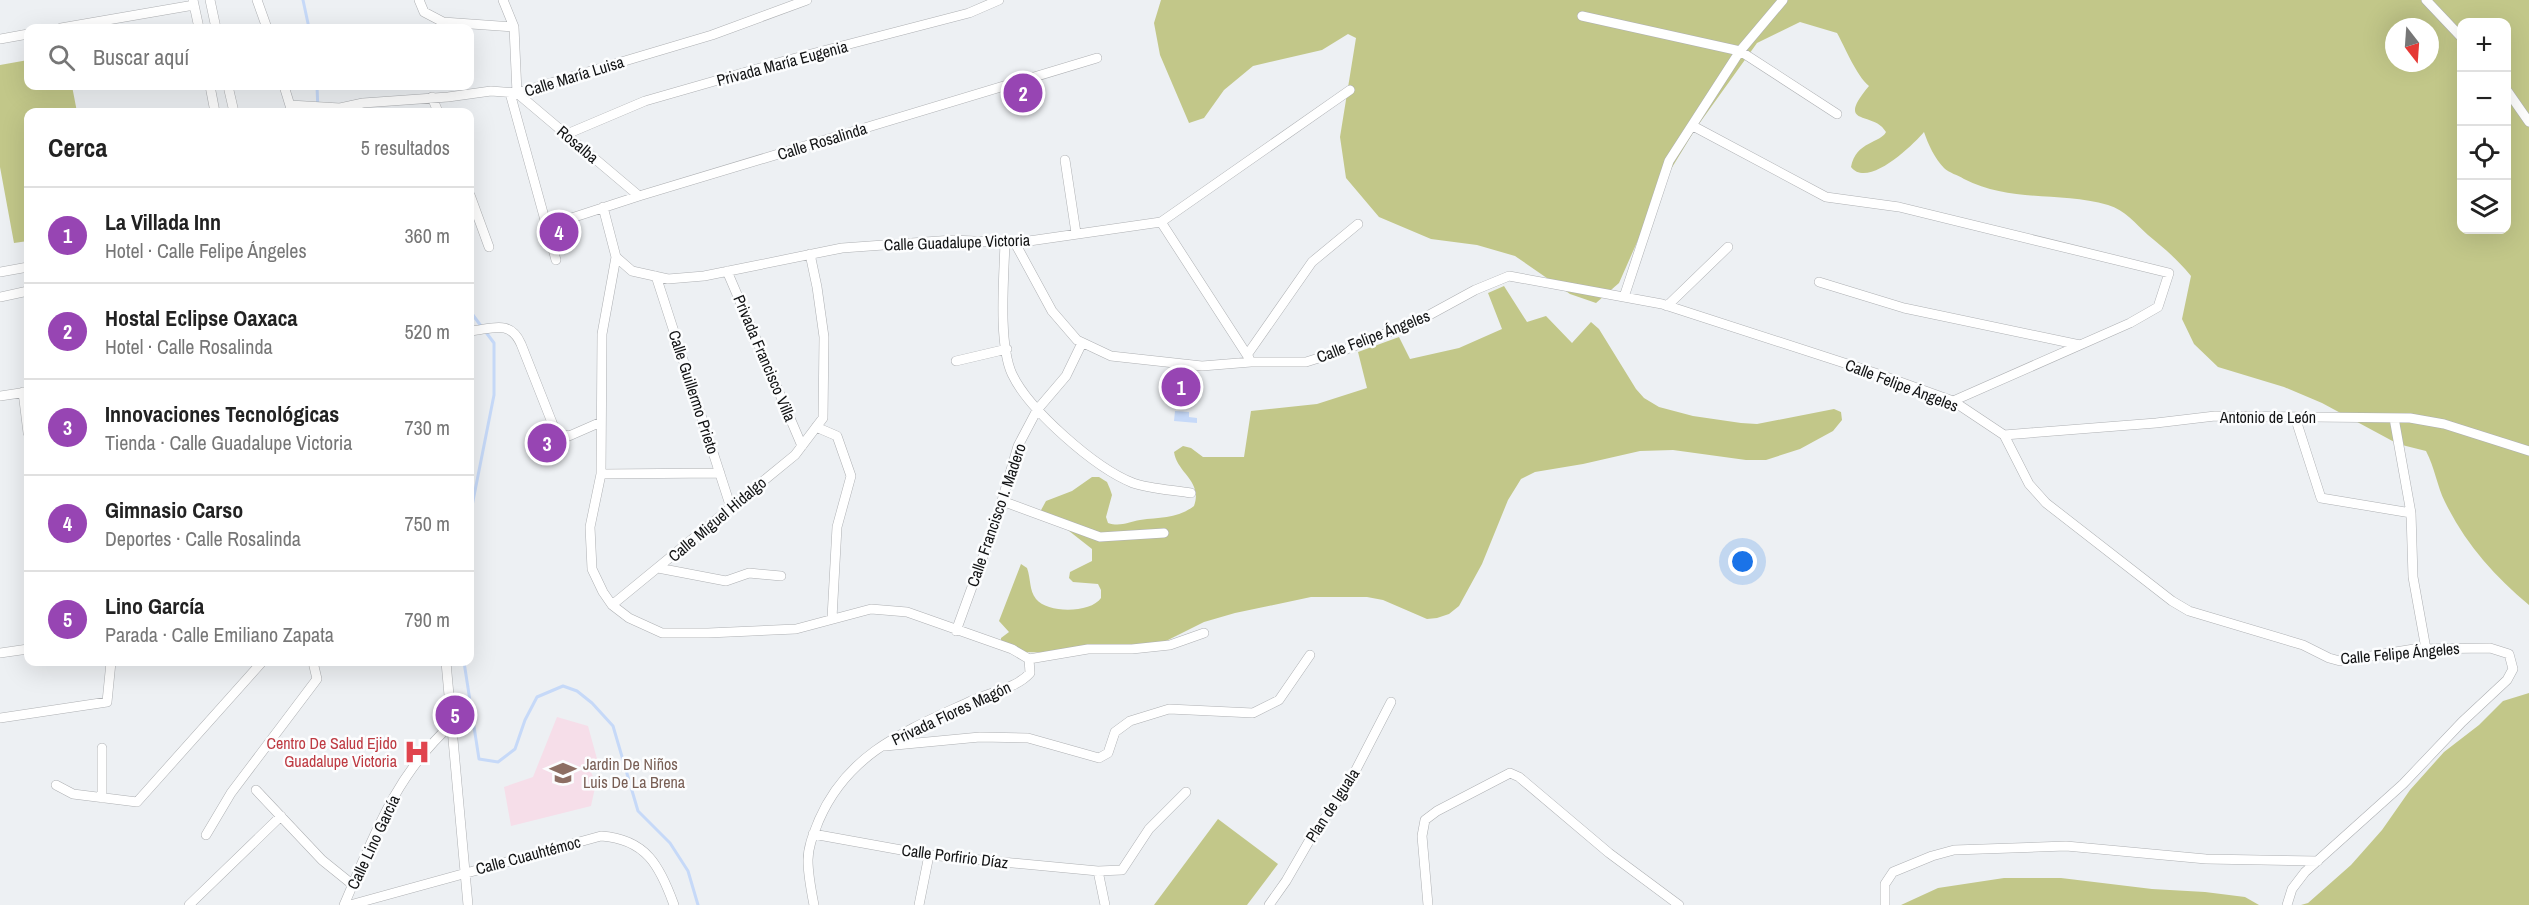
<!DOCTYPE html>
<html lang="es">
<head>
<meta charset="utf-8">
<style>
  :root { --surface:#fff; --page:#f2f2f2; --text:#222; --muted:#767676; --line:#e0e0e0; --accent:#9745b3 }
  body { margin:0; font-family:"Archivo Narrow",sans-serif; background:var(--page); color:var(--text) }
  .controls { position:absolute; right:18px; top:18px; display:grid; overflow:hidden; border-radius:12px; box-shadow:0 6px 24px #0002 }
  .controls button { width:54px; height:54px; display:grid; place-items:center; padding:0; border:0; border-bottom:2px solid var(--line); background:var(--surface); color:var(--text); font:30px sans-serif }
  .compass { position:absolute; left:2385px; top:18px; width:54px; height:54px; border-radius:50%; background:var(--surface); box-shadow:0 6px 24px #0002; rotate:163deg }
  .you { position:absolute; left:1743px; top:562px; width:21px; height:21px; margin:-15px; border:4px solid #fff; border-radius:50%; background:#1a73e8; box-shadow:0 0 0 9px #1a73e833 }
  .badge { display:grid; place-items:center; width:39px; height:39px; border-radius:50%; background:var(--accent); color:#fff; font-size:20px; font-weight:700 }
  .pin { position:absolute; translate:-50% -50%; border:3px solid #fff; box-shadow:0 2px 6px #0006 }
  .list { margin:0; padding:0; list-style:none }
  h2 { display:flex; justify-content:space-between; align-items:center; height:78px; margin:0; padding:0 24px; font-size:26px }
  h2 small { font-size:20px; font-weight:400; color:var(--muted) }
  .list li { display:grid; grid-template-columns:39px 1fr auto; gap:18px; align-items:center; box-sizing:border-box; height:96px; padding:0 24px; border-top:2px solid var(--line) }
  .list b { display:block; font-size:22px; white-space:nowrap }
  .list p { margin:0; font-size:20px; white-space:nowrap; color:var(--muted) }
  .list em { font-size:20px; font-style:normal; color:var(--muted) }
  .icon { flex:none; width:33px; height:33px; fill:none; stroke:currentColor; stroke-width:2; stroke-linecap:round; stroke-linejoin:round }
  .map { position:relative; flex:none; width:2529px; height:905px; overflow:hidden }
  .search { position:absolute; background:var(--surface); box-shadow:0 6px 24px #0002; left:24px; top:24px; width:450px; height:66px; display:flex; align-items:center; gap:15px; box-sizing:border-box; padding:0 21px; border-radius:12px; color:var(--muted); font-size:22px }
  .panel { position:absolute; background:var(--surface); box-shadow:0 6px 24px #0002; left:24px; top:108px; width:450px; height:558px; border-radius:12px }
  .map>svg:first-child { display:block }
  .education { fill:#f6dee9 }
  .green { fill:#c2c789; fill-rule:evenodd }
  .water { fill:#c6d9f8 }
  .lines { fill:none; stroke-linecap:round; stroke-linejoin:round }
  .stream { stroke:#c6d9f8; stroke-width:3 }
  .minor-casing { stroke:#aeb0b3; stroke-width:10 }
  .minor { stroke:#fff; stroke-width:9 }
  .labels { text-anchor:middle; stroke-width:5; stroke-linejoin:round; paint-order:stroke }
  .street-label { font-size:16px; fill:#121314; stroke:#fcfdfe }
  .health-label { font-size:16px; fill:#be3a42; stroke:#fcfdfe; text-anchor:end }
  .education-label { font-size:16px; fill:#785e54; stroke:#fcfdfe; text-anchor:start }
</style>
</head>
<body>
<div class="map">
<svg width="2529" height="905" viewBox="0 0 2529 905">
  <rect width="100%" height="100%" fill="#edf0f3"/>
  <path class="education" d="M557 717 588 726 599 766 589 768 596 783 591 806 511 826 504 787 533 777Z"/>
  <path class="green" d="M1161 0H2529V605C2494 576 2465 543 2445 502 2437 486 2435 468 2426 451L2398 444 2322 403 2284 387 2218 367 2194 344 2182 319 2191 276C2177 259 2165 249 2148 235 2136 224 2125 210 2108 205 2060 191 2011 203 1964 179 1958 175 1949 173 1944 168 1935 159 1928 144 1924 132 1913 145 1868 189 1851 167 1856 141 1881 143 1886 132 1874 110 1834 128 1869 86 1856 75 1846 49 1837 33L1800 22 1757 43 1696 128 1665 179 1619 283 1596 303 1570 294 1515 256 1477 245 1431 239 1379 217 1346 178 1340 137 1356 38 1348 34 1322 50 1253 66 1224 90 1204 118 1189 123 1160 55 1154 23ZM2462 22H2506V230H2462ZM2394 27H2430V63H2394Z
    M28 60V86H72L77 112H28V241L14 243 0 167V65Z
    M1504 286 1527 322 1546 316 1572 343 1591 322 1599 329 1636 389 1644 398 1659 407 1693 416 1741 423 1757 424 1834 409 1841 412 1842 420 1833 431 1800 449 1766 460H1746L1673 450 1640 451 1583 464 1535 472 1521 479 1508 500 1482 564 1459 606 1449 614 1437 618 1427 619 1383 600 1367 597H1311L1235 613 1204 622 1158 645 1127 654 1020 652 1001 643V638L1009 632 999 621 1021 564 1027 568C1031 579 1029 590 1036 599 1048 614 1091 613 1101 598V590L1098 584 1073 582 1069 578 1070 572 1092 561V549L1064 527 1043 520 1040 512 1046 501 1072 491 1092 477H1099L1107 482 1110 489 1112 495 1106 517 1108 523C1120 527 1129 522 1140 520 1160 517 1177 519 1194 506 1203 481 1177 473 1174 452L1183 446 1191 448 1203 457H1244L1251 411 1317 404 1367 388 1358 352 1399 337 1410 359 1459 348 1502 329 1488 293Z
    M2529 693V905H2301L2308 903 2351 865 2382 830 2410 790 2444 752 2479 725 2503 701Z
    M1218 819 1278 864 1247 905H1154Z
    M2004 878H2061L2152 889 2205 892 2245 897 2259 905H1901L1938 888Z"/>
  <path class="water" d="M1175 411 1189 412V417L1197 418V423L1174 421Z"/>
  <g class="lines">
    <path class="stream" d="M303 0 309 28
      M317 86 318 112
      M470 311 481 326
      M470 516 494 395V343L485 331
      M464 662 479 759 498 762 515 749 525 720 537 697 563 686 577 691 592 703 613 726 638 811 670 843 688 871 698 905"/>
    <g class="minor-casing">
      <path id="minor" d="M193 0 199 28
        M210 0 216 28
        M257 0 267 28
        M419 0 424 12 443 22 514 27
        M503 0 514 27 517 93 639 196
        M2426 0 2462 38
        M1582 16 1740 51 1837 114
        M61 28 194 5
        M0 39 28 34
        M210 86 215 112
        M228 86 234 112
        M284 86 292 112
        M2506 89 2529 122
        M510 93 556 260
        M432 97 438 112
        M290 105 340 108 363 103 448 97 491 91 517 93 712 35 807 0
        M1693 126 1826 197 1899 207 2169 273 2158 307 2130 323 1953 401
        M567 134 645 101 788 60 969 13 999 0
        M1065 160 1076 233
        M470 195 489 247
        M603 207 616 257 602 334 601 474 590 527 592 569 603 592 612 605 629 618 662 633H708L796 629 871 609 907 612 1012 649 1029 659 1030 673C1017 688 991 692 973 700 908 730 849 751 819 820 814 833 808 846 808 860 808 875 811 890 814 905
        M1161 222 1249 358
        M547 226 639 196 1097 58
        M1005 242C1004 277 998 343 1012 374 1029 410 1095 468 1133 483 1150 489 1173 490 1191 493
        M1015 243 1052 311 1077 340 1111 356 1202 366 1251 362H1306L1344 350 1420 320 1475 290 1509 276 1662 304 1875 373 1953 401 2004 435 2029 484 2046 503 2172 601 2189 611 2303 645 2329 658 2340 661 2414 649 2490 648 2509 654 2513 669 2507 680 2462 722 2403 784 2305 872 2292 889 2287 905
        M616 257 632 271 668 279 704 276 842 248 953 240 1015 243 1161 222 1350 90
        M727 271 802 446
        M0 272 28 267
        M656 276 731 508
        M1819 282 1904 308 2080 345
        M0 297 28 291
        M1624 297 1669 161 1740 51 1783 0
        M1667 306 1728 247
        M470 331C492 329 510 319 521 344L553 425 559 434 569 436 601 422
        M1247 355 1312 262 1358 224
        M956 361 1007 349
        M23 392 28 433
        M0 396 27 392
        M2295 417 2321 498 2411 513
        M2394 418 2411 513 2413 577 2426 649
        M816 427 837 436 851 476 837 527 832 618
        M2004 435 2156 423 2215 416 2410 418 2444 424 2529 451
        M601 474 720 473
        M1002 501 1100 537 1164 533
        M658 568 726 581 749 573 781 576
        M612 605 795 455 823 418 824 337 817 287 810 254
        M956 631 996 521 1018 446 1037 410 1066 376 1082 343
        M0 653 28 649
        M1029 659 1088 649H1132L1170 645 1204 633
        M446 662 468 905
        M0 718 107 702 111 662
        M885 746 980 737 1028 738 1099 758 1108 753 1115 732 1130 721 1169 709 1253 713 1279 700 1310 655
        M102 748V798
        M56 785 73 794 137 802 262 662
        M256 790 322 860 353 885
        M813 834 929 855 1098 871 1122 870 1149 829 1186 792
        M206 835 231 793 317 679 313 662
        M1098 871 1105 905
        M189 905 281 816
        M344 905C373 838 395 775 451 725
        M350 905 601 836C646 839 660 866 674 905
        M919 905 929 855
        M1269 905 1286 881 1312 836 1346 789 1391 702
        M1428 905 1422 836 1425 820 1437 811 1510 773 1519 777 1609 853 1679 905
        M1885 905V884L1893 872 1932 856 1954 850 2066 846 2206 859 2318 861"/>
    </g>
    <use href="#minor" class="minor"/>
  </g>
  <defs>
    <g id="hospital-bare" transform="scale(2.07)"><path d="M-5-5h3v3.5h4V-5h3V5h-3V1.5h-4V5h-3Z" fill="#e0444e" stroke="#fcfdfe" stroke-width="2.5" paint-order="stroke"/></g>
    <g id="school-bare" transform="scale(2.07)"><path d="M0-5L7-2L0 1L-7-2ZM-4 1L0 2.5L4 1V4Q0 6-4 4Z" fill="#8d6e63" stroke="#fcfdfe" stroke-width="2.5" paint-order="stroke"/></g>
  </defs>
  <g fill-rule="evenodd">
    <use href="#hospital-bare" x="417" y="752"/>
    <use href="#school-bare" x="563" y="773"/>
  </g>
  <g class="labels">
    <g class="street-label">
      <text transform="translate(782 63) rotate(-15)" y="6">Privada María Eugenia</text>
      <text transform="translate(574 76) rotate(-17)" y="6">Calle María Luisa</text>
      <text transform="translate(822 141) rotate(-17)" y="6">Calle Rosalinda</text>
      <text transform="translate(578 144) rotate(40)" y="6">Rosalba</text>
      <text transform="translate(957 242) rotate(-2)" y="6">Calle Guadalupe Victoria</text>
      <text transform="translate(1373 336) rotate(-21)" y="6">Calle Felipe Ángeles</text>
      <text transform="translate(765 358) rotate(67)" y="6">Privada Francisco Villa</text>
      <text transform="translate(1902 385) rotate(21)" y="6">Calle Felipe Ángeles</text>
      <text transform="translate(694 392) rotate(72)" y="6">Calle Guillermo Prieto</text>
      <text x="2268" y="423">Antonio de León</text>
      <text transform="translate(996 515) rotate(-71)" y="6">Calle Francisco I. Madero</text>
      <text transform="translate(717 519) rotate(-40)" y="6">Calle Miguel Hidalgo</text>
      <text transform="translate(2400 653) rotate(-5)" y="6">Calle Felipe Ángeles</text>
      <text transform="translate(951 713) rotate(-25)" y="6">Privada Flores Magón</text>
      <text transform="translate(1332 805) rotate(-57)" y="6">Plan de Iguala</text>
      <text transform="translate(373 842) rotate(-65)" y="6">Calle Lino García</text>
      <text transform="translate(528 855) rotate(-15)" y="6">Calle Cuauhtémoc</text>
      <text transform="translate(955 856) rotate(7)" y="6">Calle Porfirio Díaz</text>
    </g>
    <g class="health-label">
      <text x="397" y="749">Centro De Salud Ejido<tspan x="397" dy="18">Guadalupe Victoria</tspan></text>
    </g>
    <g class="education-label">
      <text x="583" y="770">Jardin De Niños<tspan x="583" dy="18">Luis De La Brena</tspan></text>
    </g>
  </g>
</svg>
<div class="controls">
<button>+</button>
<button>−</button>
<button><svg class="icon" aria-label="locate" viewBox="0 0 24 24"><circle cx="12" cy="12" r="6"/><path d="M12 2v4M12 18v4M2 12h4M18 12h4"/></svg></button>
<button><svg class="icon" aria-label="layers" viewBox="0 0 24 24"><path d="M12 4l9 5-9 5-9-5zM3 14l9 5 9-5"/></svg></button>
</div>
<svg class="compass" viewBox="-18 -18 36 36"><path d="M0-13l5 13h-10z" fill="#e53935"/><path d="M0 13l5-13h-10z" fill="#767676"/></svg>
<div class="you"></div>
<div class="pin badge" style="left:1181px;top:387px">1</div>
<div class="pin badge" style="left:1023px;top:93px">2</div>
<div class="pin badge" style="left:547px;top:443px">3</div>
<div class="pin badge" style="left:559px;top:232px">4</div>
<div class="pin badge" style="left:455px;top:715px">5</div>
<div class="search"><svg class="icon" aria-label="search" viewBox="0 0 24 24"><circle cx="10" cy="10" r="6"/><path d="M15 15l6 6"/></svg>Buscar aquí</div>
<section class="panel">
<h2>Cerca<small>5 resultados</small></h2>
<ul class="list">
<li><span class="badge">1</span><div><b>La Villada Inn</b><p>Hotel · Calle Felipe Ángeles</p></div><em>360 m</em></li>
<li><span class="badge">2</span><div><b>Hostal Eclipse Oaxaca</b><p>Hotel · Calle Rosalinda</p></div><em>520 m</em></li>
<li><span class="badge">3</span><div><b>Innovaciones Tecnológicas</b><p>Tienda · Calle Guadalupe Victoria</p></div><em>730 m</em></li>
<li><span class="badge">4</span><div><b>Gimnasio Carso</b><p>Deportes · Calle Rosalinda</p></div><em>750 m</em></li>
<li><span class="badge">5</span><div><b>Lino García</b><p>Parada · Calle Emiliano Zapata</p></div><em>790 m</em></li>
</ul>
</section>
</div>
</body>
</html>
